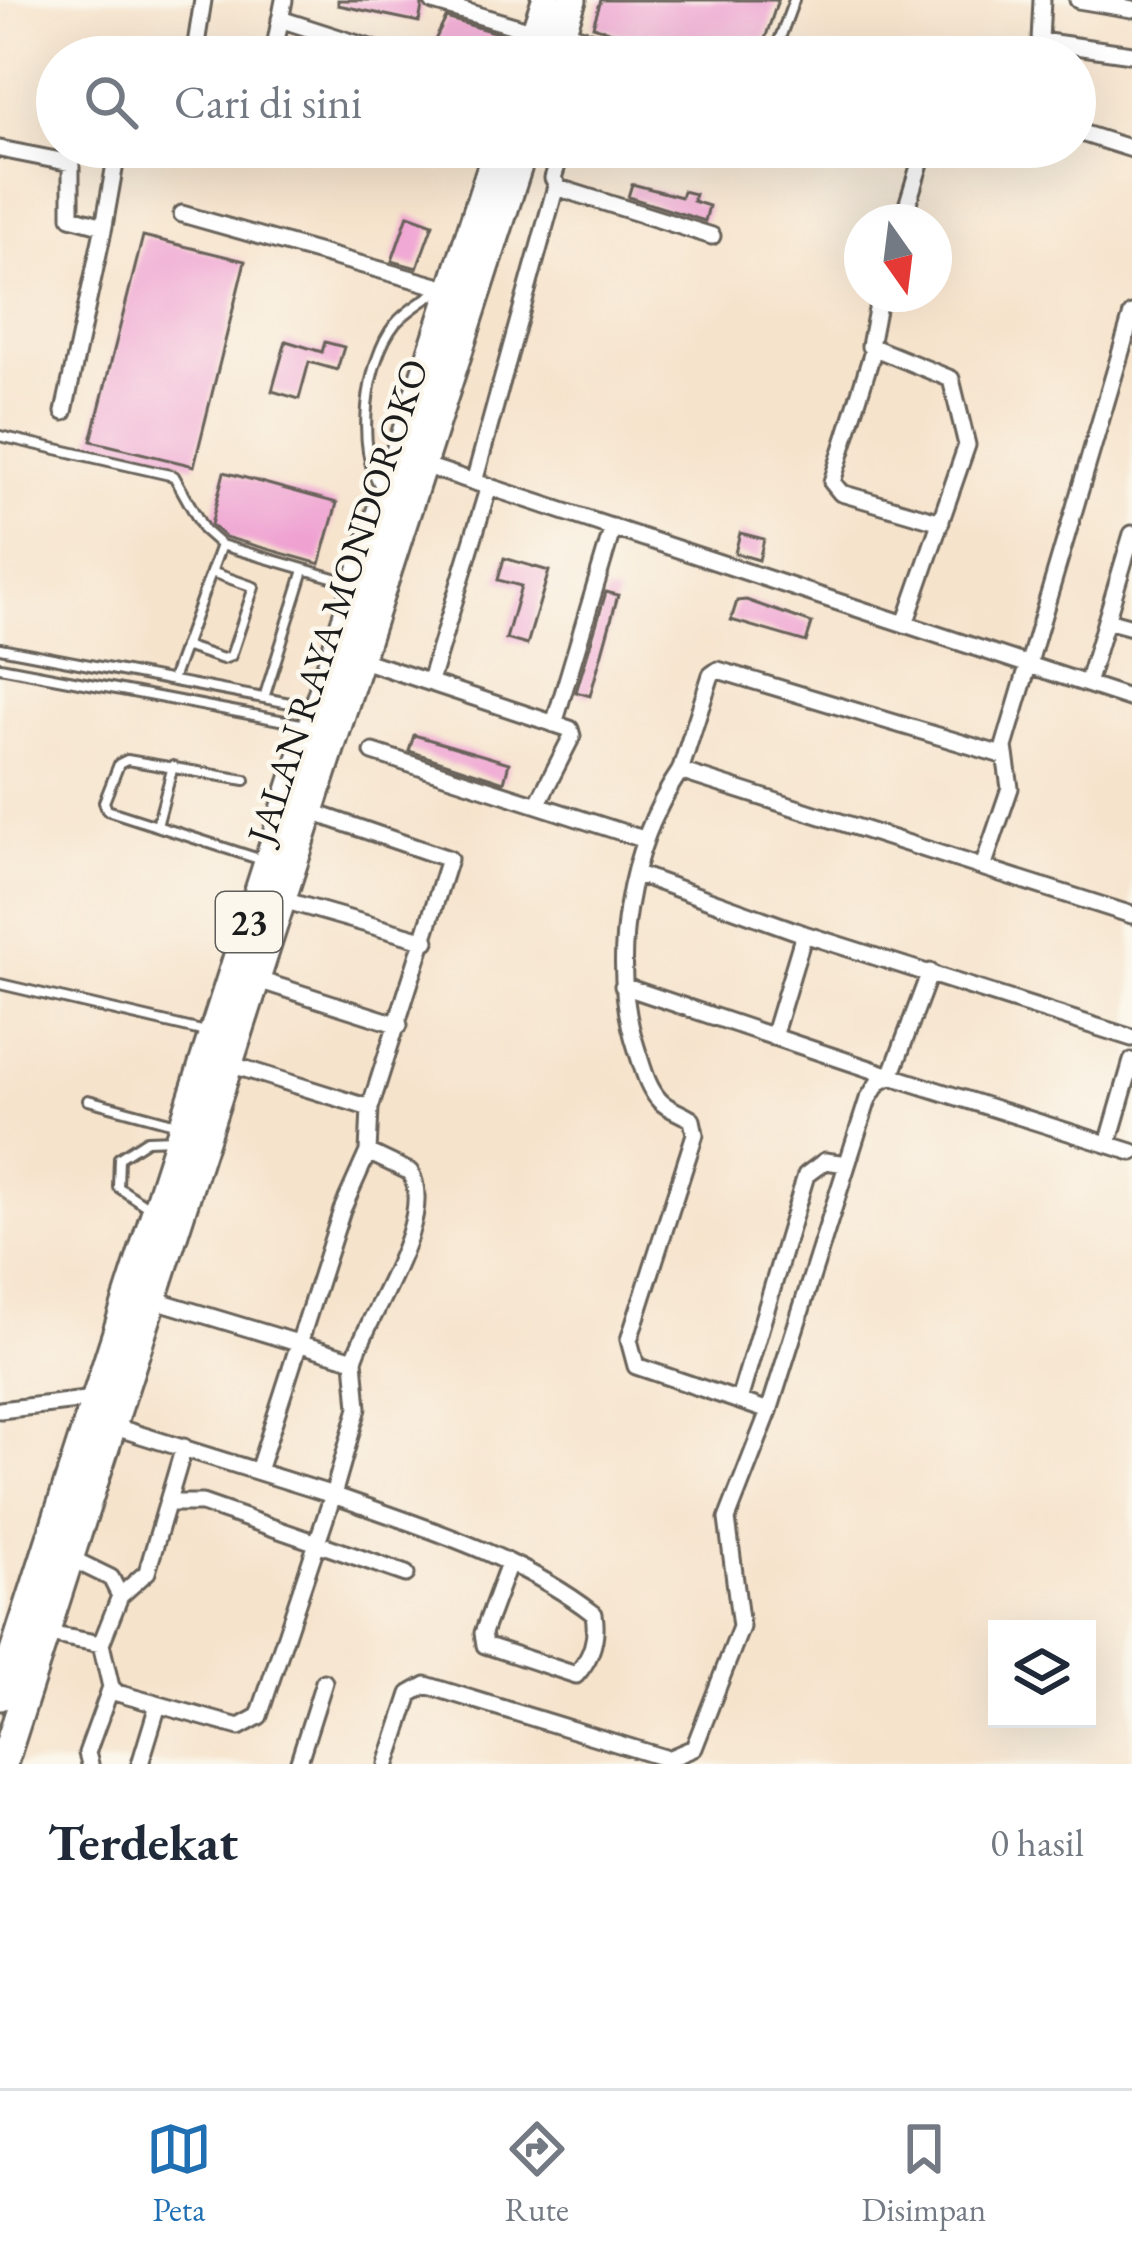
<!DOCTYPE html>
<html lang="id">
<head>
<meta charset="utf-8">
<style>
  :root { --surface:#fff; --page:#f2f2f3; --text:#1f2937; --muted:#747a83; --line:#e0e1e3; --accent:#1f6fb2 }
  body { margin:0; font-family:"EB Garamond",serif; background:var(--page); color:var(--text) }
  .controls { position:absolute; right:36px; bottom:36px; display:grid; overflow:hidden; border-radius:0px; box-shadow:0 12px 48px #0002 }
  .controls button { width:108px; height:108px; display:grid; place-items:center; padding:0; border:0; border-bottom:3px solid var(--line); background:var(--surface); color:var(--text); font:60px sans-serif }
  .compass { position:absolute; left:844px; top:204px; width:108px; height:108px; border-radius:50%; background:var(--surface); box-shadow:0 12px 48px #0002; rotate:166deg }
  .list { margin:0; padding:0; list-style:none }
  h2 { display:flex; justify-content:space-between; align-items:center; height:156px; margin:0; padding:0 48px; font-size:51px }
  h2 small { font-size:39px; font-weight:400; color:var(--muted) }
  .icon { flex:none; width:66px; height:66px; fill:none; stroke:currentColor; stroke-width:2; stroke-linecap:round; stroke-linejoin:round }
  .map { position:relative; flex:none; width:1132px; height:1764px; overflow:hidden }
  .search { position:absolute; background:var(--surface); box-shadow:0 12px 48px #0002; left:36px; right:36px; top:36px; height:132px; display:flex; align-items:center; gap:30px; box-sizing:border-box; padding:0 42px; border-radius:66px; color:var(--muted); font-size:45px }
  .sheet { height:324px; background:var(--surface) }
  nav { display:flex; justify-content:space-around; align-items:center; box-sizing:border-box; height:168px; border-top:3px solid var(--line); background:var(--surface); font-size:33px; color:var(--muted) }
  nav a { display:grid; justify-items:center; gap:6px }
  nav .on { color:var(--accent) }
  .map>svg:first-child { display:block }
  .building { fill:#efa2d2 }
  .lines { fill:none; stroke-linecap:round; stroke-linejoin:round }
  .lane-casing { stroke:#68625a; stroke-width:14 }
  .street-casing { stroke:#68625a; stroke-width:21 }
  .highway-casing { stroke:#68625a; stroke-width:33 }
  .lane { stroke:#fff; stroke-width:8 }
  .street { stroke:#fff; stroke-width:15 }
  .highway { stroke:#fff; stroke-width:27 }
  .labels { text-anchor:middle; stroke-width:9; stroke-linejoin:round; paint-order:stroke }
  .shield { fill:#fbf7ec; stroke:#5f5e5a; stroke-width:3 }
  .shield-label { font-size:36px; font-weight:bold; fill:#1c1c1c }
  .street-label { font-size:39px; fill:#1c1c1c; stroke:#fbf7ec }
</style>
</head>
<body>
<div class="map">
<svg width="1132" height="1764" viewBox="0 0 1132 1764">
  <rect width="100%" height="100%" fill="#fbf7ec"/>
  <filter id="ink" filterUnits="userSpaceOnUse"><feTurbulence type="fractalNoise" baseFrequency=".00833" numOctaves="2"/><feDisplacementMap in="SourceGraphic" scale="24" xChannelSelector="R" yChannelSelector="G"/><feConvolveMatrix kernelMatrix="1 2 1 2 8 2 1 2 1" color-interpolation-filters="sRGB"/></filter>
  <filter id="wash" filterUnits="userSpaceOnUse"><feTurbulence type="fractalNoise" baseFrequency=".004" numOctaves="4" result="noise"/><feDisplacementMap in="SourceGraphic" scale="48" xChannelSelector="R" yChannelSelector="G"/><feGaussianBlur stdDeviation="2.7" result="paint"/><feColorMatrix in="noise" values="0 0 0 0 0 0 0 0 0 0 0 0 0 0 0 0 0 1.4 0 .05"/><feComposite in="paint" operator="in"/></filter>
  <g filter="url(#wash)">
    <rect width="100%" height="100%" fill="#f6e3cc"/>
    <g id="blocks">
      <path class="building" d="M338 0H421L422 7 419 22 338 5Z
        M601 0H778L759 57H687L593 26Z
        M446 18 507 36 504 57H451L455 46 434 42Z
        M632 184 681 197 683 191 695 194 693 201 709 206 705 221 628 197Z
        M408 215 433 224 417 268 392 261Z
        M143 236 245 261 194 466 91 441Z
        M286 341 322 352 325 342 344 347 337 370 309 362 299 399 272 391Z
        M224 472 337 503 320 564 225 537 211 525Z
        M740 533 764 539 759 560 735 553Z
        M504 558 549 571 527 645 506 639 521 586 498 580Z
        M606 592 618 595 590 696 576 692Z
        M746 600 812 623 806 642 731 620 737 601Z
        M414 735 509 763 504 782 409 751Z"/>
    </g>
  </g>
  <g filter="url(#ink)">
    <use href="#blocks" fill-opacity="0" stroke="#68625a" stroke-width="3"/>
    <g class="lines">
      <g class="lane-casing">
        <path id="lane" d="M773 57 794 0
          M0 436 174 476 204 530 221 545 352 583
          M382 489C354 451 366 360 395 324 407 310 426 299 441 289
          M184 646 223 659 231 656 254 587 211 572
          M0 648 311 707
          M0 667 306 725
          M172 680 221 545
          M264 698 304 570
          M245 780 127 760 119 764 104 802 107 810 262 860
          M157 826 173 766
          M0 984 206 1032
          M88 1100 177 1124
          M149 1208 118 1187 119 1158 147 1140 174 1139"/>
      </g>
      <g class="street-casing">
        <path id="street" d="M1042 0 1040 41 1132 54
          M1078 0 1132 9
          M433 2 535 32
          M280 19 398 57
          M561 31 643 57
          M136 57 141 50 170 57
          M194 57 203 0
          M273 57 284 0
          M1075 131 1132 149
          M563 147 553 178 559 188 712 236
          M0 149 71 163V217L104 226 118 147
          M182 214 455 291
          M902 222 925 147
          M880 294 870 346 951 379 967 445 906 621
          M873 351 832 482 841 493 941 522
          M64 412 104 226
          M417 463 1132 699
          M474 482 556 186
          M1106 620 1132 627
          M353 657 570 729 572 736 539 801
          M430 681 489 486
          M1087 684 1132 534
          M554 724 613 527
          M373 752 643 839
          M680 771 711 675 718 670 1005 756
          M983 867 1010 788 1004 747 1132 314
          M637 874 804 934 1132 1038
          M283 900 426 941
          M1132 915 680 771C628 848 608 962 637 1050 643 1068 647 1087 660 1101 669 1110 682 1113 692 1120L695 1134 629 1340 636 1366 769 1411 868 1099 878 1083 891 1076 1132 1152
          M258 980 399 1025
          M623 986 891 1076 930 972
          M773 1037 804 934
          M226 1063 370 1108 449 859 312 812
          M1108 1144 1132 1061
          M155 1300 354 1360 358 1408 333 1495C422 1527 518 1555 594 1614 598 1638 592 1657 576 1675L485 1645 483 1633 509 1563
          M354 1360C368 1314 437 1218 410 1172L368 1152 370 1108
          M739 1400 806 1175 825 1161 847 1164
          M0 1410 94 1399
          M258 1471 342 1210 368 1152
          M168 1503H202L406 1574
          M68 1557 111 1578 120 1596
          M43 1633 101 1644 111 1687 117 1693 239 1727 259 1716 333 1495 112 1426
          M101 1644 120 1596 147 1572 184 1447
          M90 1764 87 1753 111 1687
          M140 1764 158 1705
          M298 1764 324 1682
          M387 1764 410 1694 426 1685 668 1759 694 1748 741 1627 727 1519 769 1411"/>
      </g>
      <g class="highway-casing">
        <path id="highway" d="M527 57 546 0
          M553 57 572 0
          M0 1696 498 147
          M3 1764 524 147"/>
      </g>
      <use href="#lane" class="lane"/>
      <use href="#street" class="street"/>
      <use href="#highway" class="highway"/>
    </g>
  </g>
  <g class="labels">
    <rect class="shield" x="216" y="892" width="66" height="60" rx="9"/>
    <g class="shield-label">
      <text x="249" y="935">23</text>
    </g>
    <g class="street-label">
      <text transform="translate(337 601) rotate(-72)" y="14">JALAN RAYA MONDOROKO</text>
    </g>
  </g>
</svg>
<div class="controls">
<button><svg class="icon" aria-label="layers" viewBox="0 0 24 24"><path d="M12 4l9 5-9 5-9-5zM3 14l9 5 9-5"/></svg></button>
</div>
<svg class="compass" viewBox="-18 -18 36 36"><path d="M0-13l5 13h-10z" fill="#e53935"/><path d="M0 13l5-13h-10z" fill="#747a83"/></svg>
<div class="search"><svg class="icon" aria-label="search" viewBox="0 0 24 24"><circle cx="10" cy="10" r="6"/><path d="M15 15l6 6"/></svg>Cari di sini</div>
</div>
<section class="sheet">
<h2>Terdekat<small>0 hasil</small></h2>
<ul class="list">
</ul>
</section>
<nav>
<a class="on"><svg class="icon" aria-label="map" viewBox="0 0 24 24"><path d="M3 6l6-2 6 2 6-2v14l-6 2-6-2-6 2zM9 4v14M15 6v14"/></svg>Peta</a>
<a><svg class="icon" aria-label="directions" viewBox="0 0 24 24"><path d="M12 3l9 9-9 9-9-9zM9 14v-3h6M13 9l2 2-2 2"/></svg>Rute</a>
<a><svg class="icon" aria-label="saved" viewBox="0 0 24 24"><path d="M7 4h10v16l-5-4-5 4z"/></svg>Disimpan</a>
</nav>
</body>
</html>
